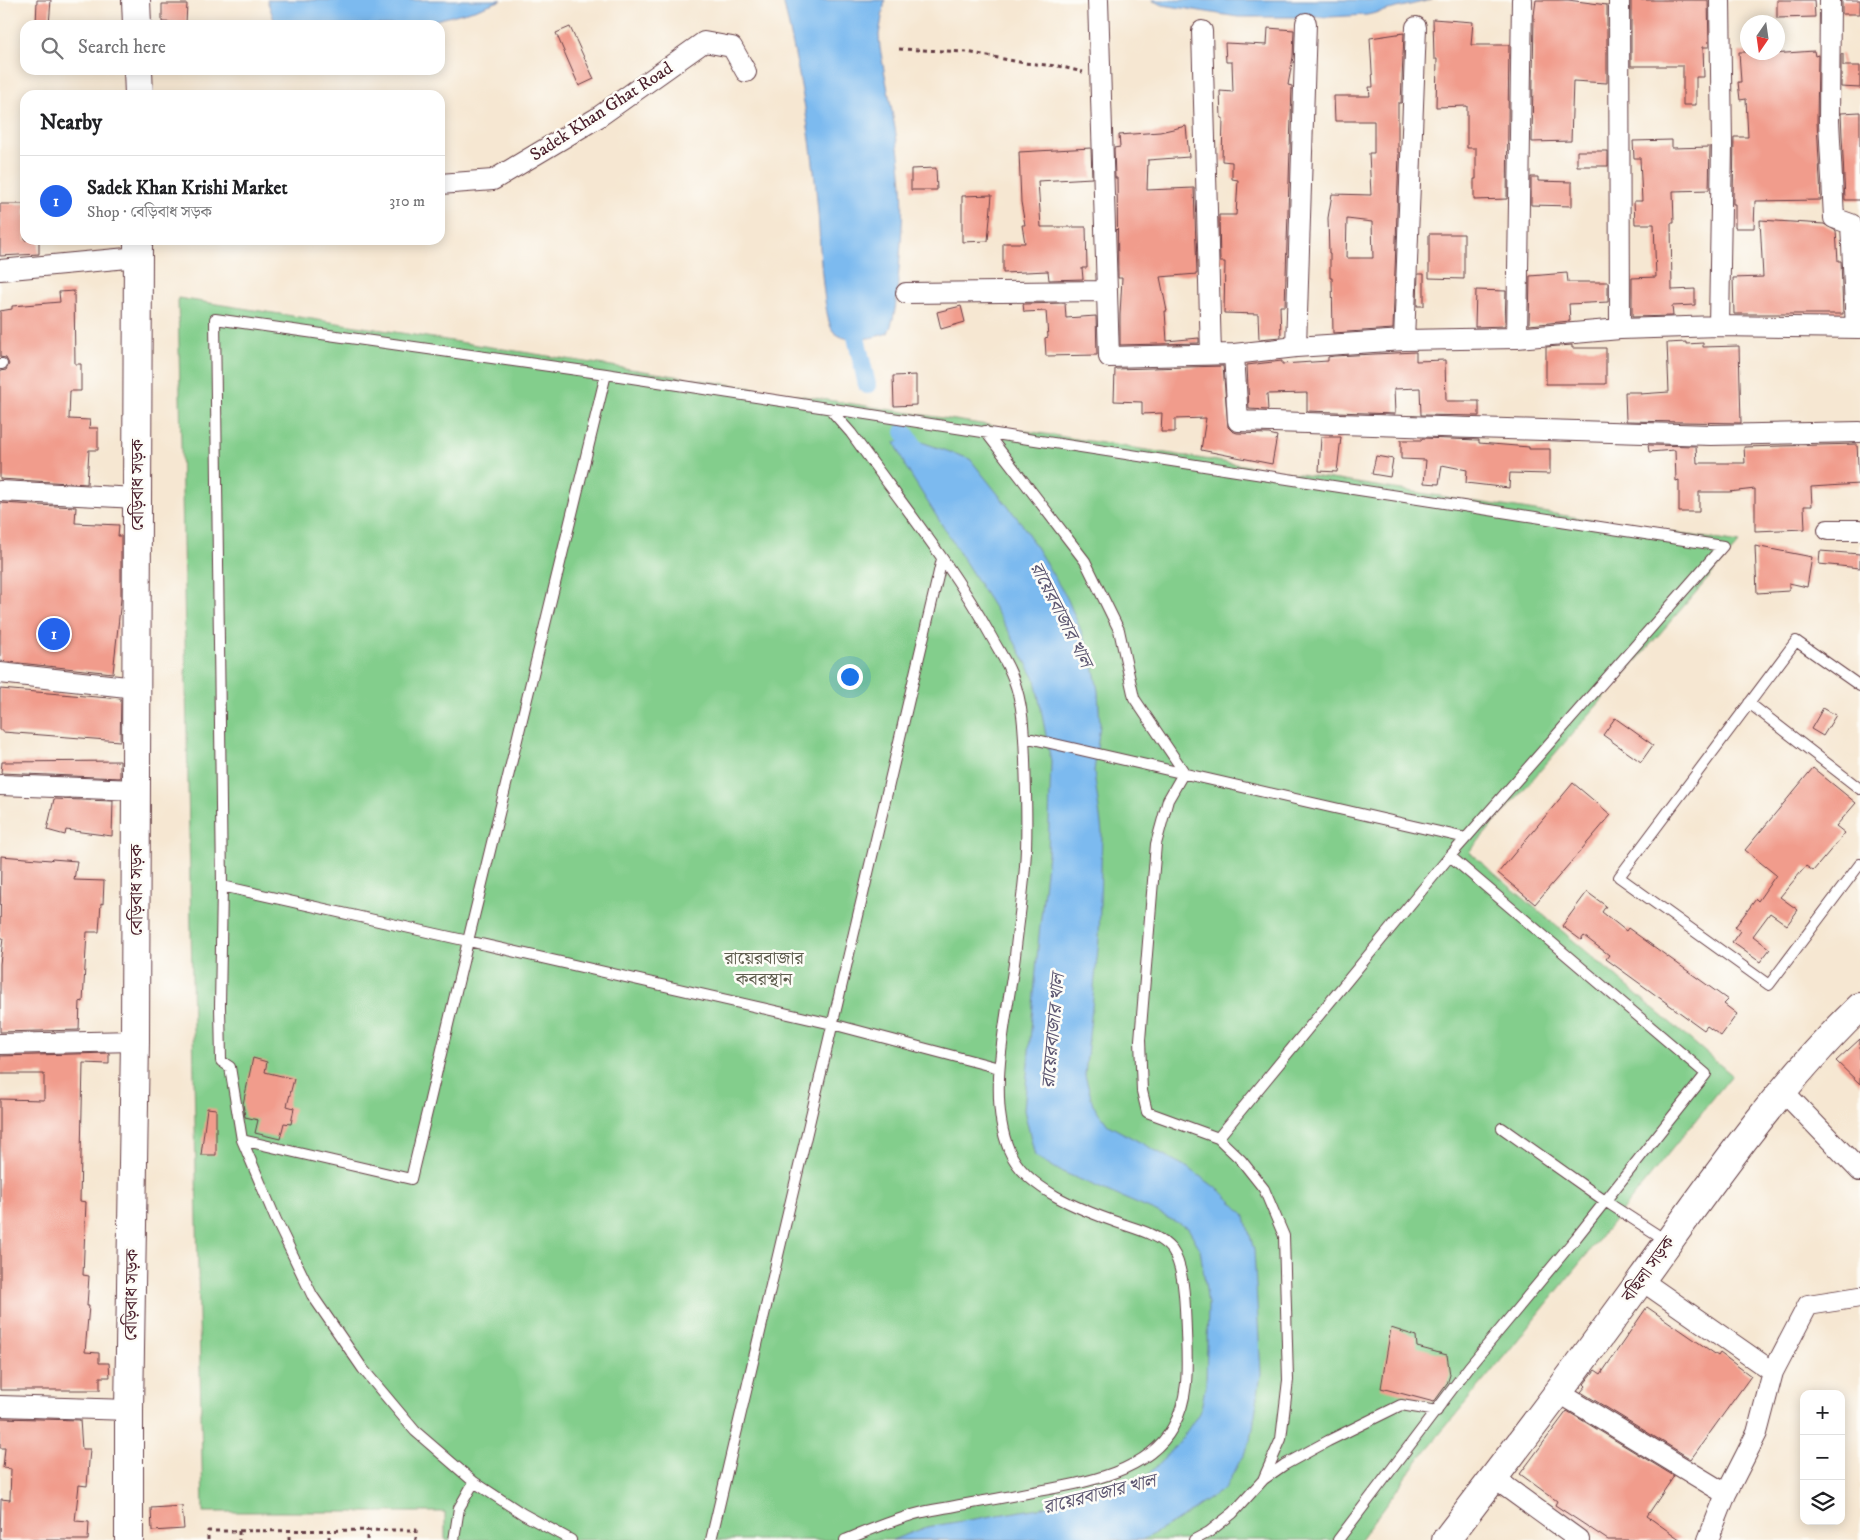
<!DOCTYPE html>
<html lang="en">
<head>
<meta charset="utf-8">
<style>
  :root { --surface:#fff; --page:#f6f6f6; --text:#202124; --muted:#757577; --line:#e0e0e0; --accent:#2563eb }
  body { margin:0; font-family:"IM FELL DW Pica","Noto Serif Bengali",serif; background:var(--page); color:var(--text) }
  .controls { position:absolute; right:15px; bottom:15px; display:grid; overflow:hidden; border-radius:10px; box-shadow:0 2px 12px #0003 }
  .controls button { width:45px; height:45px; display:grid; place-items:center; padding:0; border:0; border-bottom:1px solid var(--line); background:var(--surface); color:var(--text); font:25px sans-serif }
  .compass { position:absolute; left:1740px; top:15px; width:45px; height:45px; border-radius:50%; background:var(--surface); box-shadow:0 2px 12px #0003; rotate:193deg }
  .you { position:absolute; left:849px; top:676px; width:18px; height:18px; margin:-12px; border:4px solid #fff; border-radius:50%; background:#1a73e8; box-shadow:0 0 0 8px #1a73e833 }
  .badge { display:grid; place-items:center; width:32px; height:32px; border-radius:50%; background:var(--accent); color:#fff; font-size:16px; font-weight:700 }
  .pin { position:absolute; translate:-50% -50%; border:2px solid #fff; box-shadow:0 1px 5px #0006 }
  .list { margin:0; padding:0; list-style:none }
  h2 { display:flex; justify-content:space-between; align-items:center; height:65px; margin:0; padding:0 20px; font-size:21px }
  h2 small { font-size:16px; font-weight:400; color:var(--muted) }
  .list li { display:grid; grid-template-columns:32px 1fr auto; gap:15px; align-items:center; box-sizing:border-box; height:90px; padding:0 20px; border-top:1px solid var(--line) }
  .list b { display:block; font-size:19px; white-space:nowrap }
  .list p { margin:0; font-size:16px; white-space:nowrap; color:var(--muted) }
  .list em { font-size:16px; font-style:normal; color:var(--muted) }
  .icon { flex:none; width:28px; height:28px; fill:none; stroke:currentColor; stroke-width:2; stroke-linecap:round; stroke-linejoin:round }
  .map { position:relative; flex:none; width:1860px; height:1540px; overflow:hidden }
  .search { position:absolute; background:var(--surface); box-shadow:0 2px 12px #0003; left:20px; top:20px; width:425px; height:55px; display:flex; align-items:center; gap:12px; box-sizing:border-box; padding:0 18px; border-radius:15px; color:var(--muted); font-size:19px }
  .panel { position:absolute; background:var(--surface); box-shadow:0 2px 12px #0003; left:20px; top:90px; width:425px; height:155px; border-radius:15px }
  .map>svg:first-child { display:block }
  .green { fill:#83ce8c; stroke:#66765c }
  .water { fill:#7bbaef; stroke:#626c8d }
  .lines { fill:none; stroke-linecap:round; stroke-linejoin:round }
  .canal { stroke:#7bbaef; stroke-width:18 }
  .building { fill:#f19c8c; fill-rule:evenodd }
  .lane-casing { stroke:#643d44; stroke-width:12 }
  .street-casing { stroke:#643d44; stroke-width:22 }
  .secondary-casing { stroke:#643d44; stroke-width:30 }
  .highway-casing { stroke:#643d44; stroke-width:30 }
  .path { stroke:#643d44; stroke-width:3; stroke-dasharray:4 4; stroke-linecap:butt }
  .lane { stroke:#fff; stroke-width:10 }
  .street { stroke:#fff; stroke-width:20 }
  .secondary { stroke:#fff; stroke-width:28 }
  .highway { stroke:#fff; stroke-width:28 }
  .labels { text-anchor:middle; stroke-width:5; stroke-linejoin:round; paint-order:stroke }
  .street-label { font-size:18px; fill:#4a1f2b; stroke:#fdfcf7 }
  .park-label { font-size:18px; fill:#5e5c4d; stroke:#fdfcf7 }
  .water-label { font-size:19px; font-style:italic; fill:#5b5570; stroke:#fdfcf7 }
</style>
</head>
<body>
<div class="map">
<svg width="1860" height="1540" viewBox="0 0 1860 1540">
  <rect width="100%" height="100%" fill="#fdfcf7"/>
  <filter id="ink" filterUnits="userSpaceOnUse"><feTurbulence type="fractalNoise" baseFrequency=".02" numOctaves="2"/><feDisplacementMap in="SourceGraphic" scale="10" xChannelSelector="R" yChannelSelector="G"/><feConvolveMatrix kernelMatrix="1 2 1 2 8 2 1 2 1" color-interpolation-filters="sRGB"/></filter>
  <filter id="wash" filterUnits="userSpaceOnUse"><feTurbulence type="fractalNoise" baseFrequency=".0096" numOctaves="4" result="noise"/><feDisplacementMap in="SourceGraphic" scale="20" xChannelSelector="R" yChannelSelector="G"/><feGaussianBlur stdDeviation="1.12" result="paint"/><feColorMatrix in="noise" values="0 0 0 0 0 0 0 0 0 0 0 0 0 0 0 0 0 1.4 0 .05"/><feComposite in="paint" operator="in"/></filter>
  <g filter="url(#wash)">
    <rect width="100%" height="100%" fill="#f6e7d2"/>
    <path class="green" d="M178 298 1739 543 1469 852 1732 1075 1511 1348 1423 1454 1360 1540H445V1512H203Z"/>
    <path class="water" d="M267 0H502L474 10 417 25H276Z
      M783 0H885L879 35 880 48C888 93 899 139 902 185 904 212 901 241 899 269 897 290 897 314 888 333 872 338 846 345 833 331 825 321 821 264 820 249 817 164 802 82 783 0Z
      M1151 0H1431L1367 15 1329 17H1238L1163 5Z
      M910 438 970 459 1022 524 1067 598 1091 654 1098 691 1100 725 1094 772 1102 832 1099 939 1085 1075 1093 1105 1108 1125 1190 1169 1223 1193 1244 1214 1254 1250 1261 1374 1251 1441 1225 1488 1175 1522 1142 1540H892L927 1527 1039 1508 1144 1479 1178 1444 1201 1410 1206 1382 1208 1304 1200 1249 1188 1228 1154 1211 1060 1171 1035 1156 1024 1110 1039 935 1048 853 1051 761 1035 679 1008 630 905 466 895 442Z"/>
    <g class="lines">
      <path class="canal" d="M851 315 867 385
        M904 432 923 458"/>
    </g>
    <g id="blocks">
      <path class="building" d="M37 0H51L49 25H36Z
        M1536 0H1568L1607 5V83L1573 81 1571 141 1532 142 1534 15Z
        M1631 0H1708L1709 47H1703L1704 77H1696V105H1683V66H1631Z
        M1777 0H1814L1815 17 1777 18Z
        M1842 0H1860V14H1842Z
        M162 4H187L186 23 162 22Z
        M1433 19 1473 22 1471 45H1509L1507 199 1474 200V179H1476V148H1467V106L1436 107 1437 59H1434Z
        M570 27 594 79 579 86 556 33Z
        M1268 28 1294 30 1293 57 1288 85 1292 86 1285 306H1280L1281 337 1259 339 1258 314 1224 313 1225 262H1220L1219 215H1236L1238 180 1232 179V162L1222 161 1223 118H1221L1220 91 1233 92 1232 62H1226L1225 43 1267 45Z
        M1404 33 1401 103H1398V153H1399L1393 329 1333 333 1332 278H1330V253H1329L1328 218 1332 194 1371 195 1369 153H1374V121H1335L1334 96H1370L1369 87H1373L1370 38ZM1347 219 1372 222 1373 258H1346Z
        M1814 51 1815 56 1818 55 1817 122 1821 200 1755 201 1754 228H1735V204H1733V199L1734 137H1748L1746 99 1740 100 1738 82H1741L1739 52H1772V54Z
        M1841 54H1843V66H1860V88L1841 87Z
        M1860 112V200H1845L1841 113Z
        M1186 126 1189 157 1148 160 1147 190 1194 188 1197 274 1160 277 1167 311H1165L1167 341 1199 338V343L1120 345V315L1122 278H1118L1117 178H1115L1114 148 1120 147 1119 135 1160 132Z
        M1672 140V148L1710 147 1709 190 1673 191 1674 223H1671L1672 290 1695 289V305L1672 306 1673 316 1632 317V278L1656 277 1654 224H1635L1634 201H1642L1640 158H1634L1633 141Z
        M1091 148 1092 178 1038 181 1041 227H1086L1087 268H1082L1083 279 1049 280 1048 271 1003 273V243H1025L1022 225H1025L1021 202 1019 152Z
        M1577 151H1608V166H1577Z
        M936 168 937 190H911V169Z
        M1531 177H1538V181L1572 182V206L1531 205Z
        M992 195 988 241 962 242V196Z
        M0 204H25V240H39V254L0 256Z
        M1760 220 1824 224 1836 231 1838 261H1841L1843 314H1734L1733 278 1763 277Z
        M1429 234H1464V279L1429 278Z
        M1567 273 1568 282H1608V302L1569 304 1570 321 1529 325 1530 276Z
        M1418 274H1424V306H1417Z
        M1476 290 1506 291 1505 326 1475 327Z
        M74 291 75 364H81V391H70L69 419 90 420 89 428H98V450H89L87 484 0 479V371L6 370 9 364 6 358 0 357V311L12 309V306L60 302 59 292Z
        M1065 303 1066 318 1096 316 1097 355 1046 356 1045 338 1048 337 1046 311 1024 312 1023 304Z
        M961 306 965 322 941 329 937 312Z
        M1686 342V344L1703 343V347L1739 346 1741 423 1626 421 1625 392H1640V394L1669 392 1667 343Z
        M1572 345V348H1606V384H1546V347Z
        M1416 352V361L1445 360 1446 401H1479V416L1421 415 1420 388 1394 389 1395 414 1307 411V393L1267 394 1268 410 1249 409 1247 365 1282 361V364L1328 361V357L1334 356Z
        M1223 366 1228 427 1232 431 1237 433 1269 434 1277 436 1272 464 1201 450 1206 418 1175 419V432H1161L1162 413 1142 414V402L1114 401 1115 369Z
        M916 375V405L894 406 893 376Z
        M1321 437H1341L1337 472 1319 471Z
        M1422 438 1479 440V443L1529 447V449H1550V474L1510 473 1509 488 1466 483 1467 470 1442 465 1439 484 1424 483 1426 460 1401 459V440H1422Z
        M1857 444 1859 484 1811 487 1812 506H1804L1805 529 1755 531V489L1729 492H1699V512H1679V480L1676 481 1675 450 1649 452 1648 445 1696 446 1697 463H1745L1744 447Z
        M1376 456 1393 459 1390 477 1372 474Z
        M0 503 76 507 75 523 119 525 118 536H121V599L113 673 0 661Z
        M1755 546 1812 557 1807 587 1789 583V591L1757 593Z
        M1820 551 1860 554V568L1819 564Z
        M0 689 121 699 120 741 3 732V730H0Z
        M1823 708 1836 715 1823 736 1811 729Z
        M1615 718 1653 745 1641 762 1603 735Z
        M120 761V778L1 773 2 762Z
        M1813 768 1856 803 1836 826 1845 833 1813 871 1806 866 1780 897 1798 910 1787 925 1770 913 1753 936 1770 949 1760 962 1732 942 1740 931 1735 927 1756 899 1758 901 1776 875 1745 850Z
        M1573 783 1611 815 1535 904 1498 873Z
        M54 799 113 801 112 836 66 830 65 835 47 830Z
        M1 856 51 860 52 859 77 861 74 880 104 881 103 904 101 903 99 932H87L83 1002 80 1001 79 1030 0 1032V964L3 938H0Z
        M1587 892 1606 906 1602 912 1626 931 1628 928 1728 1000 1724 1004 1737 1014 1721 1036 1707 1026 1704 1030 1606 959 1609 955 1584 936 1581 940 1562 926Z
        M1860 1039V1084L1836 1061Z
        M109 1053V1064L83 1063 80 1201 86 1202 83 1275 89 1276 87 1306H89L85 1352 99 1353V1363H109L110 1377H100V1390H0V1099L44 1100V1074H0V1056Z
        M253 1058 267 1062 265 1072 294 1079 287 1106 294 1108 291 1124 284 1123 280 1139 255 1133 258 1120 245 1117 243 1104Z
        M207 1108 216 1109V1155H201Z
        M1647 1307 1718 1356 1720 1353 1751 1376 1691 1459 1581 1392 1586 1386 1584 1384 1595 1370 1601 1374Z
        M1391 1328 1416 1336 1417 1347 1447 1355 1450 1375 1447 1384 1434 1402 1381 1388Z
        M1567 1411 1674 1476 1647 1516 1681 1540H1608L1555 1505 1557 1501 1520 1474Z
        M0 1418 80 1420 82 1449H90L87 1486 79 1485 75 1521 89 1522 88 1540H0L1 1499 10 1500 11 1469 3 1468 5 1448H0Z
        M182 1506 184 1529 152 1531 151 1508Z"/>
    </g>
  </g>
  <g filter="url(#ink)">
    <use href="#blocks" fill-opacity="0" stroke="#643d44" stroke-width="1"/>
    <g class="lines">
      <g class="lane-casing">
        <path id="lane" d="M0 364H2
          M606 374 468 941 222 886 215 319 606 374 1723 546 1466 838
          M829 408 851 433C899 500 953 566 992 638 999 651 1008 664 1013 678 1023 703 1024 733 1025 760 1026 795 1028 831 1025 866 1023 896 1018 926 1015 956 1008 1014 986 1094 1009 1150 1025 1189 1081 1210 1119 1223 1136 1229 1159 1234 1172 1250 1185 1268 1185 1309 1186 1331 1187 1364 1190 1397 1173 1427 1147 1475 1076 1484 1027 1493 992 1500 958 1505 923 1512 897 1518 870 1530 845 1540
          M985 431 1085 561 1119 630 1134 698 1184 772 1168 800 1156 844 1140 1040 1142 1091 1147 1112 1218 1138 1241 1160 1264 1189 1284 1236 1288 1380 1281 1439 1263 1480 1233 1513 1209 1532 1194 1540
          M1860 686 1796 641 1619 877 1769 985 1860 864
          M1749 703 1860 789
          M1024 737 1466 838 1450 856
          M222 886 220 1006 221 1061 230 1067 242 1140
          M1502 1128 1605 1201 1667 1241
          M1218 1138 1450 856 1706 1074 1576 1238 1469 1367 1338 1540
          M1264 1479 1284 1465 1328 1441 1401 1405 1437 1411
          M474 1482 415 1431 363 1369 312 1295 276 1220 242 1140 411 1179 468 941 832 1024 999 1068
          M454 1540 459 1508 474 1482 523 1514 571 1540
          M711 1540 942 559"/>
      </g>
      <g class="street-casing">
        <path id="street" d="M1098 0 1109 357 1234 354 1296 347 1404 340 1517 338 1620 329 1719 326 1860 328
          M1619 0 1620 329
          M1830 0 1829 121 1834 218 1851 224 1856 328
          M1202 31 1211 354
          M440 184 493 180 597 118 704 42 732 47 746 72
          M0 270 138 257
          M906 293 1107 291
          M1719 326 1722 145 1720 0
          M1517 338 1522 0
          M1404 340 1416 27
          M1296 347 1306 23
          M1234 354 1238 421 1711 435 1860 432
          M0 491 137 498
          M1828 530H1860
          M0 673 136 688
          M0 785 137 790
          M0 1044 135 1041
          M1783 1091 1860 1171
          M1641 1280 1773 1372
          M1558 1392 1726 1494 1757 1433 1773 1372 1808 1305 1860 1297
          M0 1406 129 1410
          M1494 1478 1579 1540
          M1708 1540 1726 1494"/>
      </g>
      <g class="secondary-casing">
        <path id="secondary" d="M1446 1540C1512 1454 1578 1368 1641 1280 1709 1186 1776 1088 1860 1007"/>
      </g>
      <g class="highway-casing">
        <path id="highway" d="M136 0 137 25
          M138 70 139 95
          M129 1540V1410L135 1041 138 240"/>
      </g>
      <path class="path" d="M899 49 967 52 1024 63 1058 66 1083 72
        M239 1531V1540
        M208 1540V1531L416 1530V1540
        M289 1540V1531
        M329 1540V1531
        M367 1540V1530"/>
      <use href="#lane" class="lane"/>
      <use href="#street" class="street"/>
      <use href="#secondary" class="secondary"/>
      <use href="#highway" class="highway"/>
    </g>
  </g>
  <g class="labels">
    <g class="street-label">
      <text transform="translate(601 111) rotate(-33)" y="6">Sadek Khan Ghat Road</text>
      <text transform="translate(137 485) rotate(-90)" y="6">বেড়িবাধ সড়ক</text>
      <text transform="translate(136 890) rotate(-90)" y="6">বেড়িবাধ সড়ক</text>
      <text transform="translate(1648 1269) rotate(-54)" y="6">বছিলা সড়ক</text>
      <text transform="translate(131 1295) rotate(-89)" y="6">বেড়িবাধ সড়ক</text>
    </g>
    <g class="park-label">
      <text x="764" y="964">রায়েরবাজার<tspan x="764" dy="21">কবরস্থান</tspan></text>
    </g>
    <g class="water-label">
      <text transform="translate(1062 614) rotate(63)" y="7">রায়েরবাজার খাল</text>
      <text transform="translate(1052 1031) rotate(-85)" y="7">রায়েরবাজার খাল</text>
      <text transform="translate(1099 1493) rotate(-14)" y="7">রায়েরবাজার খাল</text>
    </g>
  </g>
</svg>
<div class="controls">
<button>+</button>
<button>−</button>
<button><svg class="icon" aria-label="layers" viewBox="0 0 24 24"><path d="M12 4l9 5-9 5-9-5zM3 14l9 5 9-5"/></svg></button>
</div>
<svg class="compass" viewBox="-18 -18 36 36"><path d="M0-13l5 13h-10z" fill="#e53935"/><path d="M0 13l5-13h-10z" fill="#757577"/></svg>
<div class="you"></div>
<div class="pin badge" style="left:54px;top:634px">1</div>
<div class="search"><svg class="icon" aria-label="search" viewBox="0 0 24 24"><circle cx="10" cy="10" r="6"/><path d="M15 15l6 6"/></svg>Search here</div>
<section class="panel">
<h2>Nearby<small></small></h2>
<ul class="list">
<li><span class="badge">1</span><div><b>Sadek Khan Krishi Market</b><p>Shop · বেড়িবাধ সড়ক</p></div><em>310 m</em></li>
</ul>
</section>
</div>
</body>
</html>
